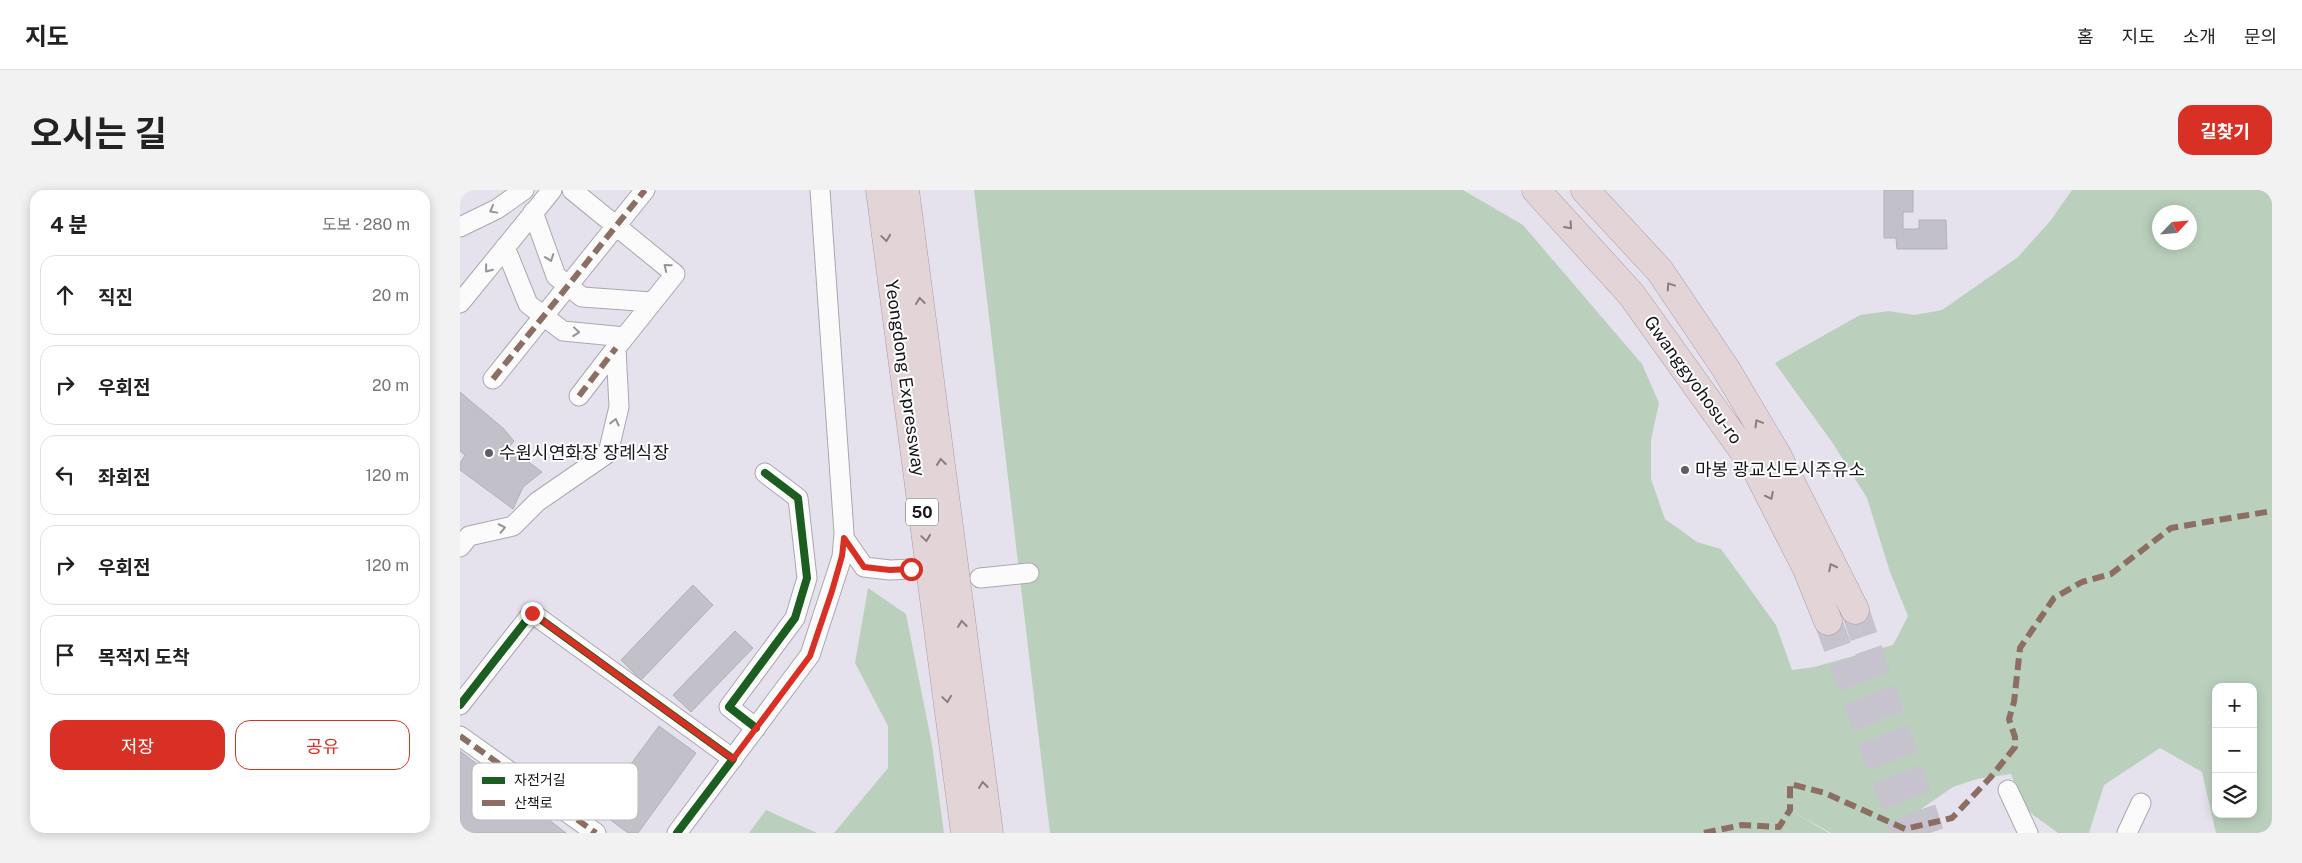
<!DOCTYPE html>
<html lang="ko">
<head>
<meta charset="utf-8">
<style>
  :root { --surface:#fff; --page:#f2f2f2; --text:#222; --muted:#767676; --line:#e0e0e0; --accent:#d93025 }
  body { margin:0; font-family:"Public Sans","Noto Sans KR",sans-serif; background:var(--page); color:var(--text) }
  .controls { position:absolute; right:15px; bottom:15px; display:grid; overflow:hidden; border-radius:10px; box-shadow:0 2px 12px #0003 }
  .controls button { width:45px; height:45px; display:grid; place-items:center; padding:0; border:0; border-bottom:1px solid var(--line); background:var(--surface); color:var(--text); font:25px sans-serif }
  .compass { position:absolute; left:1692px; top:15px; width:45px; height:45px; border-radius:50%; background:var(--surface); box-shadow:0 2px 12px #0003; rotate:64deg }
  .stop { position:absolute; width:15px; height:15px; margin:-11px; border:4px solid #d93025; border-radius:50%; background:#fff }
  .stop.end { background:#d93025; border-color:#fff; box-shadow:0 1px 5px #0008 }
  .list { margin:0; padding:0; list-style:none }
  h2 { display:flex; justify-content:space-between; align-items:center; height:65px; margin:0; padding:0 20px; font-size:21px }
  h2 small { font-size:16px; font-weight:400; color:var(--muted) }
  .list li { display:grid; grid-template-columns:32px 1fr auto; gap:15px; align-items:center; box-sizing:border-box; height:80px; margin:0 10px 10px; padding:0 10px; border:1px solid var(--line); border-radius:15px }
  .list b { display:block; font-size:19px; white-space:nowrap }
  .list em { font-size:16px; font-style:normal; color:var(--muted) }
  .actions { display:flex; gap:10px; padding:15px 20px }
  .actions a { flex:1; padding:11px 0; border:1px solid var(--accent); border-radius:15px; text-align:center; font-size:18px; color:var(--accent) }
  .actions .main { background:var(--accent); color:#fff }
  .icon { flex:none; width:28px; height:28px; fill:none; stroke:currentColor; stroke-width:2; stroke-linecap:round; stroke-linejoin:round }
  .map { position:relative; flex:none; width:1812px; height:643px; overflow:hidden; border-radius:15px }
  header { display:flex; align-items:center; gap:30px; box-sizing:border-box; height:70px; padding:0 25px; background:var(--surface); border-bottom:1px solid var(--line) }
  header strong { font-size:24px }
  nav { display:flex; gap:28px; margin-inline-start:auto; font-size:18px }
  .intro { display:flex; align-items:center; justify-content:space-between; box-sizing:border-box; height:120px; padding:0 30px }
  h1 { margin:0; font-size:35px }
  .button { padding:12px 22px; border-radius:15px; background:var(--accent); color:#fff; font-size:18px; font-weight:700 }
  main { display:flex; gap:30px; padding:0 30px }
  aside { flex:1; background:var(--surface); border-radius:15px; box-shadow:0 2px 12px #0003 }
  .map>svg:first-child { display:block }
  .green { fill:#bad0bd; fill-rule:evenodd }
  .building { fill:#c2c0c9; stroke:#b3b0b9 }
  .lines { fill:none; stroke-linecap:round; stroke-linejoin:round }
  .highway-tunnel { stroke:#c6c3ce; stroke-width:28; stroke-dasharray:28 14; stroke-linecap:butt }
  .minor-casing { stroke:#a9a7af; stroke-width:21 }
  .highway-casing { stroke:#ad9ca4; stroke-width:29 }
  .minor { stroke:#fbfbfc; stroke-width:19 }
  .highway { stroke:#e2d4d7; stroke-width:28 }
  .quiet { stroke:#8d6e63; stroke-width:6; stroke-dasharray:12 6; stroke-linecap:butt }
  .cycleway-casing { stroke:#fff; stroke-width:11 }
  .cycleway { stroke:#1b5e20; stroke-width:8 }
  .oneway { stroke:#959498 }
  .oneway2 { stroke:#877e83 }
  .route { stroke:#d93025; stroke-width:6 }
  .poi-dot { fill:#605d66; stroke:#fff; stroke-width:2 }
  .labels { text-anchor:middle; stroke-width:4; stroke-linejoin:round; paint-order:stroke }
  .shield { fill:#fff; stroke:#5d5c61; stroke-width:1 }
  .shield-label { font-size:16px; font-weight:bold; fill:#18161d }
  .street-label { font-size:18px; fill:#18161d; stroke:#fff }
  .poi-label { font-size:18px; fill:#18161d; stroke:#fff; text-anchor:start }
  .key { fill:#fff; stroke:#bab9bb; stroke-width:1 }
  .key-label { font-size:14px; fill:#18161d }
</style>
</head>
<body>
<header>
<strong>지도</strong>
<nav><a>홈</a><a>지도</a><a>소개</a><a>문의</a></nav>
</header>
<div class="intro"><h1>오시는 길</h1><a class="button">길찾기</a></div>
<main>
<aside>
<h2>4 분<small>도보 · 280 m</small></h2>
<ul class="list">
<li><svg class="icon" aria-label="ahead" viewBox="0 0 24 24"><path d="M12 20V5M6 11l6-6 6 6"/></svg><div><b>직진</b></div><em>20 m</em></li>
<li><svg class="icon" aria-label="right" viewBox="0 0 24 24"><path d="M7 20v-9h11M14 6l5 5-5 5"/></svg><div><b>우회전</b></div><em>20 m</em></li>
<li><svg class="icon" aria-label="left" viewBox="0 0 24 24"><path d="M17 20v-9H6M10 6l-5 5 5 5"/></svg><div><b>좌회전</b></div><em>120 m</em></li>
<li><svg class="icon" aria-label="right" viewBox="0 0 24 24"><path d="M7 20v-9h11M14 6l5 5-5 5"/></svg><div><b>우회전</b></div><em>120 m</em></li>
<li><svg class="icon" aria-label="arrive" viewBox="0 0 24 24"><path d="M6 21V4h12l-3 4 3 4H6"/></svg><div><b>목적지 도착</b></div></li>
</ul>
<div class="actions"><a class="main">저장</a><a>공유</a></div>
</aside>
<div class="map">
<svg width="1812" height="643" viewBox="0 0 1812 643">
  <rect width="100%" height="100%" fill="#e5e2ed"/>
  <path class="green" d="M514 0H1003L1063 35 1182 174 1199 213 1191 250V289L1205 329 1237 352 1261 359 1316 435 1332 480 1354 477 1433 455 1448 426 1430 382 1407 308 1374 255 1315 173 1400 125 1429 121 1454 125 1482 120 1558 67 1591 30 1612 0H1812V643H1756L1742 582 1700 558 1644 595 1629 643H1598L1564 618 1551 584 1517 589 1493 597 1461 619 1458 643H1371L1330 620 1369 643H590ZM1700 22H1730V52H1700ZM1756 497H1793V624H1756Z
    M408 398 446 424 472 555 484 643H374L428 578V536L395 473Z
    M306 620 357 643H289Z"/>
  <path class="building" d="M1424 0H1453V22H1443V39H1459V30H1486L1487 59H1437L1436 48H1424Z
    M0 202 43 238 54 251 49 257 82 282 63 297 53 319 0 280V273L5 265 0 261Z
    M233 395 253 415 181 490 161 470Z
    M275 441 293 458 231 522 213 505Z
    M199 536 236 563 178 643H168L137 620Z
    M0 561 106 643H0Z"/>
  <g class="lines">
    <path class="highway-tunnel" d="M1395 420 1470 643
      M1368 431 1445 643"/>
    <g class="minor-casing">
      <path id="minor" d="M73 22 96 86 122 107 192 112
        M0 37 37 19 64 0
        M45 57 68 114 103 141 165 147
        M0 113 92 0
        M33 189 185 0
        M119 206 156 158
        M384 348 404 377 430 380 451 379
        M0 357 9 346 53 336 77 312 148 263 159 217 156 158 215 84 112 0
        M520 388 569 383
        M0 515 72 423 273 569
        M296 538 269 517 335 428 347 388 338 308 305 283
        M0 546 136 643
        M1548 600 1568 643
        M217 643 350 465 382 367 384 343 360 0
        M1667 643 1681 613"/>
    </g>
    <g class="highway-casing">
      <path id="highway" d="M420 0 505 643
        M445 0 529 643
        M1076 0 1171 104 1295 277 1347 379 1368 431
        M1125 0 1200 81 1266 179 1317 265 1395 420"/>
    </g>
    <use href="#minor" class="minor"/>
    <use href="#highway" class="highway"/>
    <path class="quiet" d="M33 189 185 0
      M119 206 156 158
      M0 546 136 643
      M1244 643 1282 635 1319 637 1330 620V594L1365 603 1445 639 1492 628 1530 588 1555 557V547L1549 529 1554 512 1560 458 1594 408 1622 392 1651 384 1711 338 1812 321"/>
    <g class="cycleway-casing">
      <path id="cycleway" d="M0 515 72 423 273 569 217 643
        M296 538 269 517 335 428 347 388 338 308 305 283"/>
    </g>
    <use href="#cycleway" class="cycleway"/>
  </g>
  <defs><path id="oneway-chevron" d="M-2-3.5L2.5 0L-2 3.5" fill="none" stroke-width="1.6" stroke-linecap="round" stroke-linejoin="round" transform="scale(1.25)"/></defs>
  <g class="oneway">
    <use href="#oneway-chevron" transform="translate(33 20) rotate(151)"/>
    <use href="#oneway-chevron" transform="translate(90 68) rotate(70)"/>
    <use href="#oneway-chevron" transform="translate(207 77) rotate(-141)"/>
    <use href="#oneway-chevron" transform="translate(28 79) rotate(129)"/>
    <use href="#oneway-chevron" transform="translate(116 142) rotate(6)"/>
    <use href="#oneway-chevron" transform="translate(155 232) rotate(-76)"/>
    <use href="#oneway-chevron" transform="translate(42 338) rotate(-12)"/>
  </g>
  <g class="oneway2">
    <use href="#oneway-chevron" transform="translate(1109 36) rotate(48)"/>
    <use href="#oneway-chevron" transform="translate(426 48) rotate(82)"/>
    <use href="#oneway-chevron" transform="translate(1210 96) rotate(-124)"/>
    <use href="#oneway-chevron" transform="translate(460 111) rotate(-97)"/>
    <use href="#oneway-chevron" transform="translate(1298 233) rotate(-121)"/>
    <use href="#oneway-chevron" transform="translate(481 272) rotate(-97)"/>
    <use href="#oneway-chevron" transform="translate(1310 306) rotate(63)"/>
    <use href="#oneway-chevron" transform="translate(466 348) rotate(82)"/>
    <use href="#oneway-chevron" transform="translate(1372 377) rotate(-117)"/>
    <use href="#oneway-chevron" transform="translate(502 434) rotate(-97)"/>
    <use href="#oneway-chevron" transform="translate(487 509) rotate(82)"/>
    <use href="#oneway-chevron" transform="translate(523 595) rotate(-97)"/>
  </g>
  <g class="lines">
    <path class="route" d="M72 423 273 569 350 466 372 401 382 366 384 348 404 377 430 380 451 379"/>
  </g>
  <g class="poi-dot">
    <circle cx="29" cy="263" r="5"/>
    <circle cx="1225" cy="280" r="5"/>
  </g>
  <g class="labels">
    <rect class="shield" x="446" y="308.5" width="32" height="27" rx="4"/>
    <g class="shield-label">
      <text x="462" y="328">50</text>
    </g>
    <g class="street-label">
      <text transform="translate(445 188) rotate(82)" y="6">Yeongdong Expressway</text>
      <text transform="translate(1233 190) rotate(54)" y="6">Gwanggyohosu-ro</text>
    </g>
    <g class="poi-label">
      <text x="39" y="269">수원시연화장 장례식장</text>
      <text x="1235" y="286">마봉 광교신도시주유소</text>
    </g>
  </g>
  <rect x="12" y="573" width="166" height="57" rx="8" class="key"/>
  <rect x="22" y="587" width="23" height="7" fill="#1b5e20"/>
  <rect x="22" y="610" width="23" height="6" fill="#8d6e63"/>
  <g class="key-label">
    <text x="54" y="595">자전거길</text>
    <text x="54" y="618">산책로</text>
  </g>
</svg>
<div class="controls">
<button>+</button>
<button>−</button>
<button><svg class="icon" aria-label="layers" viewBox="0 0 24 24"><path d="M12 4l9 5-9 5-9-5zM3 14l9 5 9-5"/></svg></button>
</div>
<svg class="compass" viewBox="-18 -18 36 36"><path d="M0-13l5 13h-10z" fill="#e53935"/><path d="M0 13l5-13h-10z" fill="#767676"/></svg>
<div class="stop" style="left:451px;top:379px"></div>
<div class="stop end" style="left:72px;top:423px"></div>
</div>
</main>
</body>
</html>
